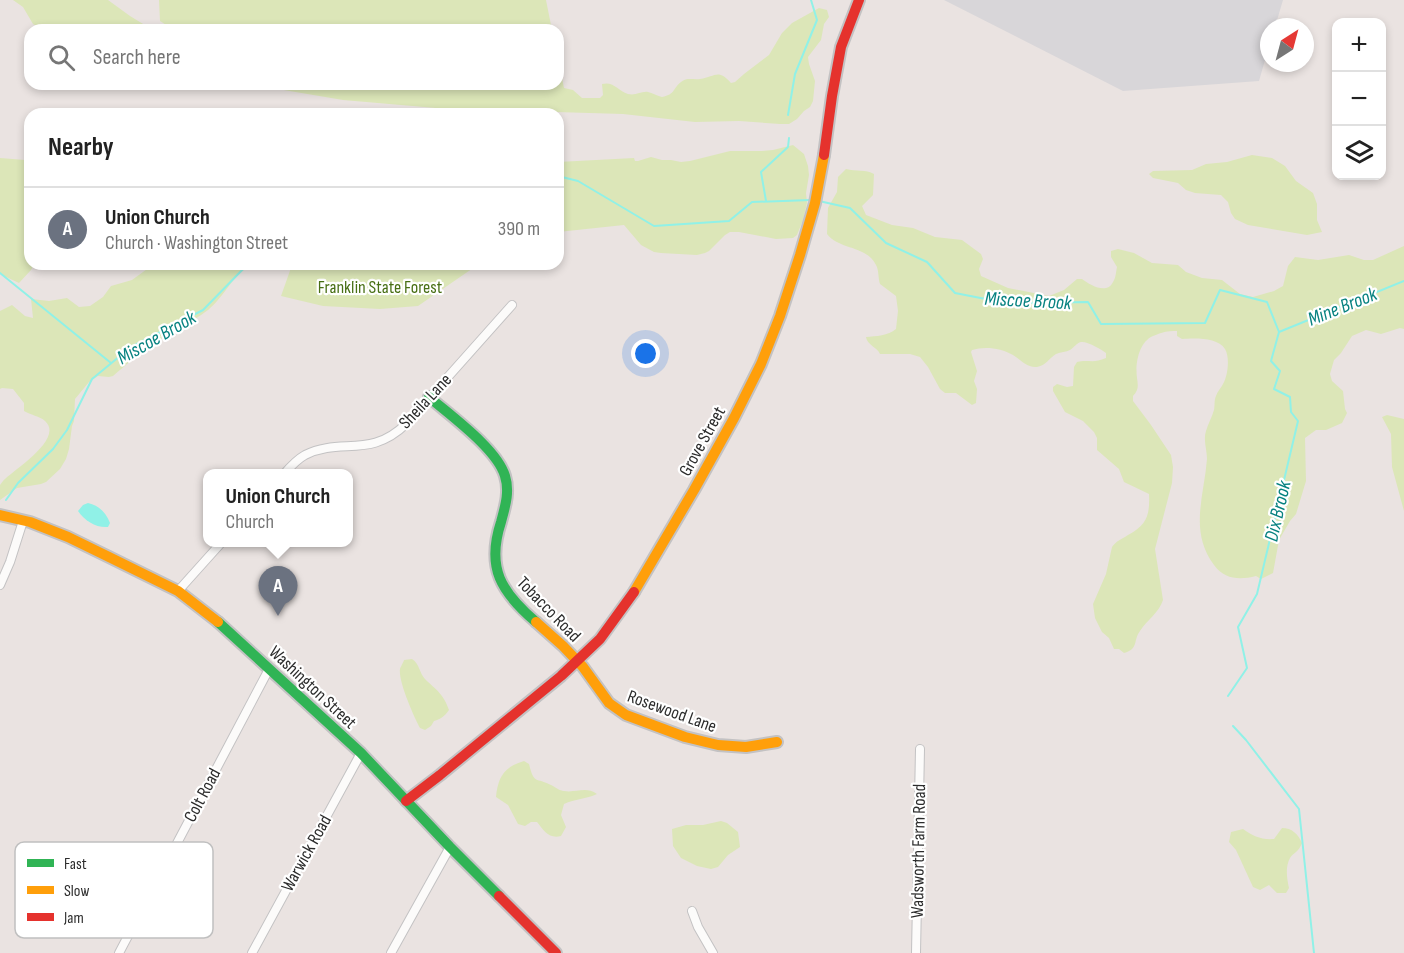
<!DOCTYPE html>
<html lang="en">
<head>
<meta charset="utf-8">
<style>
  :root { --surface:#fff; --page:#f6f6f6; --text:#222; --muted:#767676; --line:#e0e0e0; --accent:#d93025 }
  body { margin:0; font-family:"Sofia Sans Condensed",sans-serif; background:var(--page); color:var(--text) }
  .controls { position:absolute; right:18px; top:18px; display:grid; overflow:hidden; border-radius:12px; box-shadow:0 3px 9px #0003 }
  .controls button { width:54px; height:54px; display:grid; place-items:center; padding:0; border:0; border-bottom:2px solid var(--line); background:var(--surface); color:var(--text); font:30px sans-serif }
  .compass { position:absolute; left:1260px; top:18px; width:54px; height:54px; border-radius:50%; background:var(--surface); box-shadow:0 3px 9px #0003; rotate:36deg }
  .you { position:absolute; left:646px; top:354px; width:21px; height:21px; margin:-15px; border:4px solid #fff; border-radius:50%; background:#1a73e8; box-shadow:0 0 0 9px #1a73e833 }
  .badge { display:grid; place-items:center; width:39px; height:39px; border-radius:50%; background:var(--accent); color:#fff; font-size:20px; font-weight:700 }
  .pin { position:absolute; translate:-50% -50px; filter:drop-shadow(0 2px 3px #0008) }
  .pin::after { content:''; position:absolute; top:32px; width:21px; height:18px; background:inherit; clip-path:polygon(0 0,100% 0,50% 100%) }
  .popup { position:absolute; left:203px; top:469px; width:150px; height:78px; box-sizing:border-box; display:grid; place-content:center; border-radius:12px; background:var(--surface); filter:drop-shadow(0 2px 4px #0005); font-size:20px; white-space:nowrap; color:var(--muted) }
  .popup b { font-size:22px; color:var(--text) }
  .popup::after { content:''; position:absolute; left:50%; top:100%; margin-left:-12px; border:12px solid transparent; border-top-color:var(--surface) }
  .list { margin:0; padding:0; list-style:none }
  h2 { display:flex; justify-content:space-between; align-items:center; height:78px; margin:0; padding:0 24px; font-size:26px }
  h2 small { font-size:20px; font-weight:400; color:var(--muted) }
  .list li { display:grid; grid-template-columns:39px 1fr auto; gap:18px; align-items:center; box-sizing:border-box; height:84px; padding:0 24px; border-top:2px solid var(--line) }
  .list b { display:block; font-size:22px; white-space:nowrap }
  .list p { margin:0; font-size:20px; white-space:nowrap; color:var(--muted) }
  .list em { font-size:20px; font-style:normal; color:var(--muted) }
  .icon { flex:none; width:33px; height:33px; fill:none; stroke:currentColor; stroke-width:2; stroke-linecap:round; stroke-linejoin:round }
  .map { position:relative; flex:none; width:1404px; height:953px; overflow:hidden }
  .search { position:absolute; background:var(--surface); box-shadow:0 3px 9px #0003; left:24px; top:24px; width:540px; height:66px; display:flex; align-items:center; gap:15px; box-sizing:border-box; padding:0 21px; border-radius:18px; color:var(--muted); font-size:22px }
  .panel { position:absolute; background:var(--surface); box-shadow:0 3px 9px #0003; left:24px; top:108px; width:540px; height:162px; border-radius:18px }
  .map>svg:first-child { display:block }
  .industrial { fill:#d8d6d9 }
  .green { fill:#dce6b8 }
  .water { fill:#90f1e7 }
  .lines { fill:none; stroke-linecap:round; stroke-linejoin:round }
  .stream { stroke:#90f1e7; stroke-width:2 }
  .street-casing { stroke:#c3c2c3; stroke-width:10 }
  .fast-casing { stroke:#c3c2c3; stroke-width:14 }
  .slow-casing { stroke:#c3c2c3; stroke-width:14 }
  .jam-casing { stroke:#c3c2c3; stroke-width:14 }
  .street { stroke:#fcfbfa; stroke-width:8 }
  .fast { stroke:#30b455; stroke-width:10 }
  .slow { stroke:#ff9f0a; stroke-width:10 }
  .jam { stroke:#e5322d; stroke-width:10 }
  .labels { text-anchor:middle; stroke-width:4.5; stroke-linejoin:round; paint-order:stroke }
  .park-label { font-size:18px; fill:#486f15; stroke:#fff }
  .street-label { font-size:18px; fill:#2c2c2c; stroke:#fff }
  .water-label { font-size:20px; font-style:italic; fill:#078280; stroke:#fff }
  .key { fill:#fff; stroke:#c0c0c0; stroke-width:1.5 }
  .key-label { font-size:16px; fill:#2c2c2c }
</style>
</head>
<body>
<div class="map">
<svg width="1404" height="953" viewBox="0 0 1404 953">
  <rect width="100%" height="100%" fill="#eae3e1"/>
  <path class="industrial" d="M944 0H1283L1275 27H1269V46L1259 81 1123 91Z"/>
  <path class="green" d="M13 0H108L130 16 153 30H44L33 24 23 7Z
    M159 0H546L552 30H174L160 21Z
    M819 8 827 10 829 17 824 24 821 40 808 57 809 64 815 81 813 101 810 107 804 111 797 119 789 124H780L739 121 695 122 623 114 556 112 474 113 462 112 459 110 343 100 248 84H558V58L564 88 573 90 582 98H600L603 95 602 84C614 81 618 91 628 94 636 96 641 91 648 92 652 93 658 96 662 97 676 94 672 89 681 82 687 77 693 80 700 79 715 77 718 68 731 83L735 82 744 74 769 55 782 33 792 23Z
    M793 145 804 154 808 166 809 175 806 193 807 203 803 220 797 235 793 238 776 239 739 232H730L725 235 709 251 705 253 697 255 661 253 654 252 641 245 624 225 558 232V162L634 158 635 161H638L651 157 662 160H671L681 162 690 161 730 151H762L773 150Z
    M1252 155 1272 158 1285 166 1296 181 1313 193 1317 204V220L1322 232 1307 235 1248 225 1235 219 1231 213 1228 202 1221 195 1195 193 1186 190 1178 183 1153 178 1149 174 1153 171 1192 170 1206 164 1227 162Z
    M0 158 25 160 30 167V264H34L31 270 19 283 0 274Z
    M846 169C856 172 866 169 874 174L873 195 862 206 866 215 892 225 913 228 935 237 962 240 981 254 983 259 979 269 981 276 1008 288 1049 296 1064 290 1077 279H1082C1090 285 1107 295 1113 282 1116 278 1116 271 1117 267L1111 257V251L1118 249 1134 253 1152 263 1178 265 1186 272 1202 278 1222 280 1240 294 1253 297 1274 291 1283 286 1288 266 1295 257 1318 260 1349 255 1364 260H1373L1404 246V329L1400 328 1381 334 1366 330 1352 336 1341 353 1334 360 1330 374 1332 381 1343 391 1345 409 1347 413 1342 423 1326 430H1316L1305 438 1306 481 1296 514 1290 521 1279 540 1273 573 1261 579 1256 576C1240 580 1225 580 1214 565 1189 531 1204 497 1207 459 1207 450 1203 440 1206 431 1208 424 1212 417 1214 410 1215 405 1214 400 1216 396 1217 392 1221 388 1223 384 1228 376 1230 357 1225 349 1218 337 1194 338 1182 339L1177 336V331C1166 331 1163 332 1153 336 1139 342 1135 363 1137 378 1138 385 1139 390 1133 396V401L1151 425 1171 455 1173 467 1172 483 1155 549 1163 600C1159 613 1147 620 1140 631 1133 640 1139 649 1124 653L1119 649H1114L1109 638 1102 632 1095 618 1093 604 1106 574 1112 547C1116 541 1122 539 1128 535 1147 525 1150 515 1149 494L1124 482 1119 469 1097 450V438L1094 432 1083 421 1065 412 1053 391V387L1057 384 1067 387 1073 386 1074 367 1077 362C1088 359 1093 364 1106 358V353C1101 349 1087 341 1081 342 1076 343 1074 348 1070 350 1066 352 1061 352 1056 354 1049 358 1047 365 1037 367 1027 368 1021 360 1013 355 1001 348 985 346 972 350L971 352 977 371 974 381 977 389 976 403 972 405 956 393H945L940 389 928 367 920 357 910 354H880C877 347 867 345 866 337 876 336 888 336 896 329L898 311 896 296 880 284C878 278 879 270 876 265 866 245 839 250 827 234L828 208 837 192 838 177Z
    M154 264H253C233 274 225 296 208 310 191 323 171 332 153 344 139 353 126 365 113 376L109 377 98 376 89 382 75 399 74 421 72 426 69 449 66 459 60 469 46 482 41 484 17 488 0 500V485L3 481C12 471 65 439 45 421 40 416 30 415 24 411V403L13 389 2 388 0 389V311L12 305 25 316 33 318 31 299 49 301 67 298 79 307 90 306 103 297 111 286 132 280Z
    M288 264H479L418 306 380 309 323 306 281 296 292 265Z
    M1387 415 1404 419V511L1392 467 1391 434 1382 417Z
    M412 659C420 664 419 673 425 679 437 691 443 693 449 710 445 716 441 719 434 721L431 726 425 730 420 728C414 717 398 681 400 669 400 668 404 661 404 660Z
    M524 761 529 764C534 785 536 777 551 785 555 787 560 791 564 791 576 793 586 786 597 794 586 799 575 799 564 804L561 815 566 827 561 836C549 839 544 831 537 822H531L525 826 518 824 508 805 496 797C498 777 504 767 524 761Z
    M721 821 727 823 738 832 740 847 728 855 718 867 711 869 697 866 681 858 673 846 672 829 686 825H703Z
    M1282 828C1292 828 1298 834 1302 843 1298 853 1294 852 1290 858 1285 867 1287 879 1289 888L1286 893H1277L1269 885 1260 890 1253 887 1236 850 1229 842 1231 832 1243 829C1253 836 1261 840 1274 839Z"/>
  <path class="water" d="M88 503C100 506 106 513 110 523L108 527C96 528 85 521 78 511L83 505Z"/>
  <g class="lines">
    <path class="stream" d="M788 115 795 74 817 20 811 0
      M558 176 578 181 654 226 729 221 752 202 811 200
      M766 201 761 172 788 147 789 138
      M819 201 850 208 886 243 927 262 955 293 1006 303 1088 302 1101 324 1205 323 1220 290 1267 302 1279 332
      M0 273 111 363
      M1279 332 1404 281
      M6 500 18 483 53 449 67 430 92 379 131 347 203 310 248 264
      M1228 696 1247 668 1238 627 1257 594 1298 421 1291 412 1290 397 1274 389 1280 371 1271 361 1279 332
      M1233 726 1246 740 1299 809 1314 953"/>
    <g class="street-casing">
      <path id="street" d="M284 474C290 467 296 460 305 455 341 437 370 459 406 424L512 305
        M0 585 10 562 23 521
        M178 591 222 542
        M692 911 698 927 713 953
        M119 953 269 669
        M252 953 361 753
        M391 953 450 847
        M916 953 920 749"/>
    </g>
    <g class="fast-casing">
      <path id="fast" d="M429 397C451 416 497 449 505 476 510 492 505 507 501 522 486 568 501 592 536 622
        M218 622 361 753 450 847 499 896"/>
    </g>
    <g class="slow-casing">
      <path id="slow" d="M0 515 30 522 68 537 109 557 178 591 218 622
        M634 592 694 490 734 418 761 364 780 316 800 255 815 203 824 155
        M536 622 563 646 583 667 609 703 626 715 685 737 718 745 746 747 777 742"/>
    </g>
    <g class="jam-casing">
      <path id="jam" d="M824 155 832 96 841 47 859 0
        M406 801 440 775 561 676 600 639 634 592
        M499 896 556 953"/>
    </g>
    <use href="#street" class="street"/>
    <use href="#fast" class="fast"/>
    <use href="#slow" class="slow"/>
    <use href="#jam" class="jam"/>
  </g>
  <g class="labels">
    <g class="park-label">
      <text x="380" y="293">Franklin State Forest</text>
    </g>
    <g class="street-label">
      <text transform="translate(425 401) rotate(-47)" y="6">Sheila Lane</text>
      <text transform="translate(702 441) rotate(-61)" y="6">Grove Street</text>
      <text transform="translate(549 609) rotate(46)" y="6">Tobacco Road</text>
      <text transform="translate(313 687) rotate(43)" y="6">Washington Street</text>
      <text transform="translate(672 711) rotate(20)" y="6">Rosewood Lane</text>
      <text transform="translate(202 795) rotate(-62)" y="6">Colt Road</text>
      <text transform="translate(918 851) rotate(-89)" y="6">Wadsworth Farm Road</text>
      <text transform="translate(306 853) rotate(-61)" y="6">Warwick Road</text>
    </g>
    <g class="water-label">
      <text transform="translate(1028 300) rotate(3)" y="7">Miscoe Brook</text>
      <text transform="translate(1342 306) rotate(-22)" y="7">Mine Brook</text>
      <text transform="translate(156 337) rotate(-30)" y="7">Miscoe Brook</text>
      <text transform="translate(1277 511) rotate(-77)" y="7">Dix Brook</text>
    </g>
  </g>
  <rect x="15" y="842" width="198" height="96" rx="9" class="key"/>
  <rect x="27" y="859" width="27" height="8" fill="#30b455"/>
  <rect x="27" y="886" width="27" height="8" fill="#ff9f0a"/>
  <rect x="27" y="913" width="27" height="8" fill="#e5322d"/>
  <g class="key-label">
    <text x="64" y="869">Fast</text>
    <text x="64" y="896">Slow</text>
    <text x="64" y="923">Jam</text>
  </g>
</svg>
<div class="controls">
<button>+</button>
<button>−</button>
<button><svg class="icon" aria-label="layers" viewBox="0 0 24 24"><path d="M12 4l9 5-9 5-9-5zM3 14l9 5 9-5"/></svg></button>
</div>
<svg class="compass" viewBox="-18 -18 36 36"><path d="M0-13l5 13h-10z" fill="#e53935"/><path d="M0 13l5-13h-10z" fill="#767676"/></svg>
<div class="you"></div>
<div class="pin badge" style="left:278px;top:616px;background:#6b7280">A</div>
<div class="popup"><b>Union Church</b>Church</div>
<div class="search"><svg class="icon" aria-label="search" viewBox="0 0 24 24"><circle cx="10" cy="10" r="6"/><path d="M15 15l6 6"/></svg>Search here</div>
<section class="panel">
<h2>Nearby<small></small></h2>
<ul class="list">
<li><span class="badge" style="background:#6b7280">A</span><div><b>Union Church</b><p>Church · Washington Street</p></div><em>390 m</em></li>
</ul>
</section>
</div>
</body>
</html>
